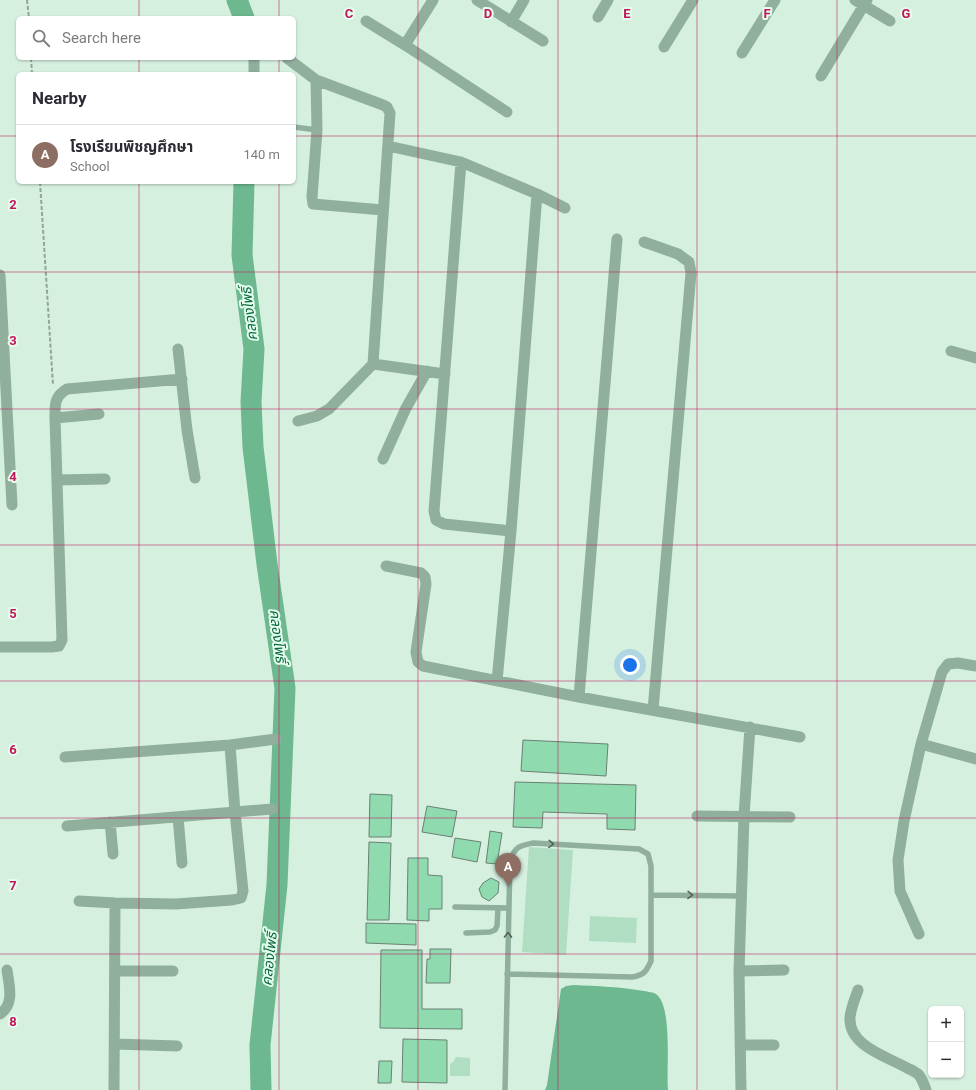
<!DOCTYPE html>
<html lang="en">
<head>
<meta charset="utf-8">
<style>
  :root { --surface:#fff; --page:#f2f2f3; --text:#2b2b33; --muted:#7c7c81; --line:#e1e1e2; --accent:#b45309 }
  body { margin:0; font-family:Roboto,"Noto Sans Thai",sans-serif; background:var(--page); color:var(--text) }
  .controls { position:absolute; right:12px; bottom:12px; display:grid; overflow:hidden; border-radius:6px; box-shadow:0 1px 3px #0004 }
  .controls button { width:36px; height:36px; display:grid; place-items:center; padding:0; border:0; border-bottom:1px solid var(--line); background:var(--surface); color:var(--text); font:20px sans-serif }
  .you { position:absolute; left:630px; top:665px; width:14px; height:14px; margin:-10px; border:3px solid #fff; border-radius:50%; background:#1a73e8; box-shadow:0 0 0 6px #1a73e833 }
  .badge { display:grid; place-items:center; width:26px; height:26px; border-radius:50%; background:var(--accent); color:#fff; font-size:13px; font-weight:700 }
  .pin { position:absolute; translate:-50% -33px; filter:drop-shadow(0 1px 2px #0008) }
  .pin::after { content:''; position:absolute; top:21px; width:14px; height:12px; background:inherit; clip-path:polygon(0 0,100% 0,50% 100%) }
  .list { margin:0; padding:0; list-style:none }
  h2 { display:flex; justify-content:space-between; align-items:center; height:52px; margin:0; padding:0 16px; font-size:17px }
  h2 small { font-size:13px; font-weight:400; color:var(--muted) }
  .list li { display:grid; grid-template-columns:26px 1fr auto; gap:12px; align-items:center; box-sizing:border-box; height:60px; padding:0 16px; border-top:1px solid var(--line) }
  .list b { display:block; font-size:15px; white-space:nowrap }
  .list p { margin:0; font-size:13px; white-space:nowrap; color:var(--muted) }
  .list em { font-size:13px; font-style:normal; color:var(--muted) }
  .icon { flex:none; width:22px; height:22px; fill:none; stroke:currentColor; stroke-width:2; stroke-linecap:round; stroke-linejoin:round }
  .map { position:relative; flex:none; width:976px; height:1090px; overflow:hidden }
  .search { position:absolute; background:var(--surface); box-shadow:0 1px 3px #0004; left:16px; top:16px; width:280px; height:44px; display:flex; align-items:center; gap:10px; box-sizing:border-box; padding:0 14px; border-radius:6px; color:var(--muted); font-size:15px }
  .panel { position:absolute; background:var(--surface); box-shadow:0 1px 3px #0004; left:16px; top:72px; width:280px; height:112px; border-radius:6px }
  .map>svg:first-child { display:block }
  .green { fill:#b0dec3 }
  .water { fill:#6db88f }
  .lines { fill:none; stroke-linecap:round; stroke-linejoin:round }
  .river { stroke:#6db88f; stroke-width:21 }
  .building { fill:#8fdaaf; stroke:#6a8173 }
  .path { stroke:#90a497; stroke-width:2; stroke-dasharray:4 2; stroke-linecap:butt }
  .service { stroke:#90af9d; stroke-width:5.5 }
  .minor { stroke:#90af9d; stroke-width:11 }
  .oneway { stroke:#506458 }
  .grid { fill:none; stroke:#c2185b; stroke-width:1; stroke-opacity:0.55 }
  .labels { text-anchor:middle; stroke-width:4; stroke-linejoin:round; paint-order:stroke }
  .water-label { font-size:14px; font-style:italic; fill:#096740; stroke:#e4fded }
  .grid-label { font-size:13px; text-anchor:middle; font-weight:bold; fill:#c2185b; stroke:#e4fded; stroke-width:4; stroke-linejoin:round; paint-order:stroke }
</style>
</head>
<body>
<div class="map">
<svg width="976" height="1090" viewBox="0 0 976 1090">
  <rect width="100%" height="100%" fill="#d6f0e0"/>
  <path class="green" d="M529 847 573 850 566 955 522 952Z
    M590 916 637 918 636 943 589 941Z
    M456 1057 470 1058V1076H450V1064L453 1062Z"/>
  <path class="water" d="M574 985C598 986 621 987 644 991 648 992 653 992 656 994 673 1006 666 1070 668 1090H545L547 1085 561 989 566 986Z"/>
  <g class="lines">
    <path class="river" d="M237 0 244 18
      M244 182 242 255 254 349 251 402 253 447 267 564 285 688 277 885 260 1045 261 1090"/>
  </g>
  <path class="building" d="M523 740 608 744 606 776 521 771Z
    M515 782 636 785 635 830 607 829V814L543 812 542 828 513 827Z
    M370 794 392 795 391 837H369Z
    M427 806 457 811 452 837 422 832Z
    M490 831 502 833 497 864 486 863Z
    M455 838 481 842 477 862 452 857Z
    M369 842 391 843 389 920H367Z
    M408 858H428V875L442 876V909H429V921L407 920Z
    M491 878 499 882 498 893 489 901 482 897 479 889 483 883Z
    M366 923 416 924V945L366 943Z
    M430 949H451L450 983H426L427 959H430Z
    M381 950H422V1009H462V1029L380 1028Z
    M403 1039 447 1040V1083L402 1082Z
    M379 1061H392L391 1083H378Z"/>
  <g class="lines">
    <path class="path" d="M27 0 29 18
      M31 58 32 74
      M40 182 53 385"/>
    <path class="service" d="M294 127 317 130
      M651 895 741 896
      M455 907 509 908
      M466 933 490 932 495 930 497 926 498 908
      M505 1090 510 860C516 846 519 846 533 843L639 849 648 854 651 866V961C646 972 644 975 632 977L507 974"/>
    <path class="minor" d="M477 0 543 41
      M855 0 890 21
      M598 17 608 0
      M366 21 405 45 507 112
      M511 22 524 0
      M405 45 433 0
      M664 47 693 0
      M742 53 775 0
      M287 58 316 80 383 105 387 107 390 113 373 364 329 409 317 416 298 421
      M254 74V58
      M821 76 867 0
      M316 80 317 130 312 197 313 204 383 210
      M388 146 461 162 537 194 565 208
      M461 162 434 511 436 520 444 524 511 531
      M644 242 678 254 689 262 691 273 653 710
      M0 275 12 505
      M178 349 187 430 195 478
      M951 351 976 358
      M373 364 445 374
      M55 418 99 414
      M383 459 406 408 427 371
      M57 480 105 479
      M386 566 421 573 425 577 426 584 416 652 418 662 423 666 579 697 800 737
      M0 647H52L59 646 62 640 55 418C55 404 54 397 67 389L182 379
      M497 681 511 531 537 194
      M579 697 617 239
      M921 744 976 759
      M65 757 230 745 276 739
      M697 816 790 817
      M178 817 182 863
      M110 822 113 854
      M67 826 272 809
      M79 901 115 903 176 904 232 900 241 898 243 891 235 812 230 745
      M919 934 900 891 898 860 904 821 921 744 942 672 948 664 958 663 976 666
      M115 971H173
      M739 971 784 970
      M858 990C855 998 851 1008 850 1017 848 1047 889 1057 909 1069 912 1070 915 1072 918 1074 922 1078 924 1084 926 1090
      M0 1014C15 1004 9 985 7 970
      M115 1044 177 1046
      M740 1045H774
      M114 1090 115 903
      M741 1090 739 971 744 816 750 727"/>
  </g>
  <defs><path id="oneway-chevron" d="M-2-3.5L2.5 0L-2 3.5" fill="none" stroke-width="1.6" stroke-linecap="round" stroke-linejoin="round"/></defs>
  <g class="oneway">
    <use href="#oneway-chevron" transform="translate(551 844) rotate(3)"/>
    <use href="#oneway-chevron" transform="translate(690 895) rotate(1)"/>
    <use href="#oneway-chevron" transform="translate(508 935) rotate(-89)"/>
  </g>
  <path class="grid" d="M139 0V18M279 0V18M418 0V1090M558 0V1090M697 0V1090M837 0V1090M139 58V74M279 58V74M0 136H18M294 136H976M139 182V1090M279 182V1090M0 272H976M0 409H976M0 545H976M0 681H976M0 818H976M0 954H976"/>
  <g class="labels">
    <g class="water-label">
      <text transform="translate(249 314) rotate(-97)" y="5">คลองโพธิ์</text>
      <text transform="translate(278 636) rotate(83)" y="5">คลองโพธิ์</text>
      <text transform="translate(269 959) rotate(-84)" y="5">คลองโพธิ์</text>
    </g>
  </g>
  <g class="grid-label">
    <text x="349" y="18">C</text>
    <text x="488" y="18">D</text>
    <text x="627" y="18">E</text>
    <text x="767" y="18">F</text>
    <text x="906" y="18">G</text>
    <text x="13" y="209">2</text>
    <text x="13" y="345">3</text>
    <text x="13" y="481">4</text>
    <text x="13" y="618">5</text>
    <text x="13" y="754">6</text>
    <text x="13" y="890">7</text>
    <text x="13" y="1026">8</text>
  </g>
</svg>
<div class="controls">
<button>+</button>
<button>−</button>
</div>
<div class="you"></div>
<div class="pin badge" style="left:508px;top:886px;background:#8d6e63">A</div>
<div class="search"><svg class="icon" aria-label="search" viewBox="0 0 24 24"><circle cx="10" cy="10" r="6"/><path d="M15 15l6 6"/></svg>Search here</div>
<section class="panel">
<h2>Nearby<small></small></h2>
<ul class="list">
<li><span class="badge" style="background:#8d6e63">A</span><div><b>โรงเรียนพิชญศึกษา</b><p>School</p></div><em>140 m</em></li>
</ul>
</section>
</div>
</body>
</html>
